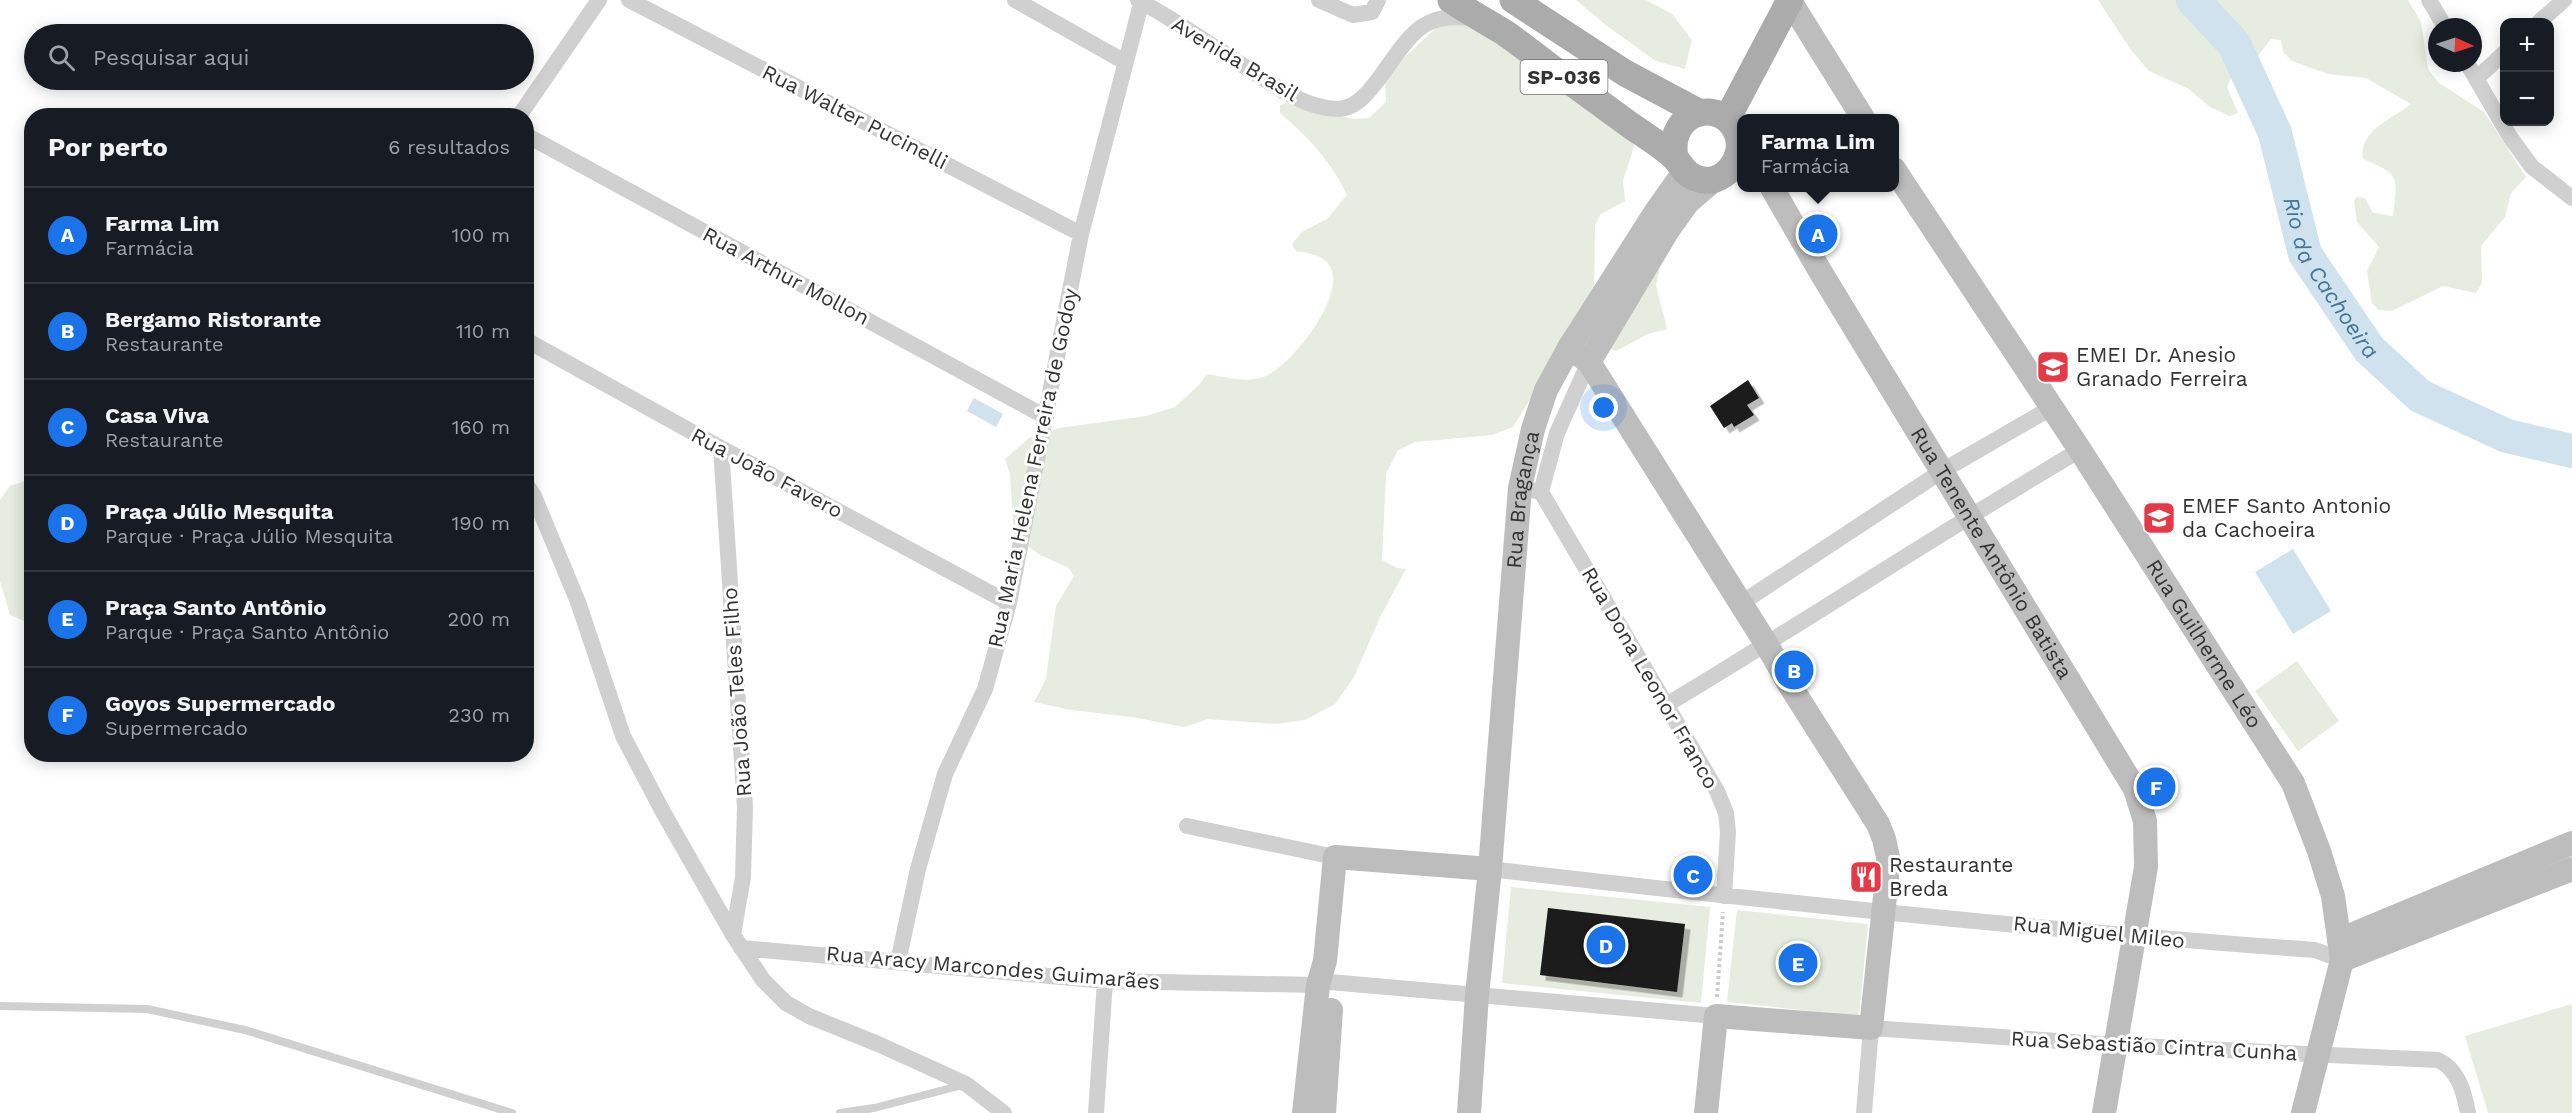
<!DOCTYPE html>
<html lang="pt">
<head>
<meta charset="utf-8">
<style>
  :root { --surface:#171b24; --page:#242831; --text:#f1f3f6; --muted:#9ea1a6; --line:#363941; --accent:#1a73e8 }
  body { margin:0; font-family:"Work Sans",sans-serif; background:var(--page); color:var(--text) }
  .controls { position:absolute; right:18px; top:18px; display:grid; overflow:hidden; border-radius:12px; box-shadow:0 3px 15px #0003 }
  .controls button { width:54px; height:54px; display:grid; place-items:center; padding:0; border:0; border-bottom:2px solid var(--line); background:var(--surface); color:var(--text); font:30px sans-serif }
  .compass { position:absolute; left:2428px; top:18px; width:54px; height:54px; border-radius:50%; background:var(--surface); box-shadow:0 3px 15px #0003; rotate:93deg }
  .you { position:absolute; left:1604px; top:408px; width:21px; height:21px; margin:-15px; border:4px solid #fff; border-radius:50%; background:#1a73e8; box-shadow:0 0 0 9px #1a73e833 }
  .badge { display:grid; place-items:center; width:39px; height:39px; border-radius:50%; background:var(--accent); color:#fff; font-size:20px; font-weight:700 }
  .pin { position:absolute; translate:-50% -50%; border:3px solid #fff; box-shadow:0 2px 6px #0006 }
  .popup { position:absolute; left:1737px; top:114px; width:162px; height:78px; box-sizing:border-box; display:grid; place-content:center; border-radius:12px; background:var(--surface); filter:drop-shadow(0 2px 4px #0005); font-size:20px; white-space:nowrap; color:var(--muted) }
  .popup b { font-size:22px; color:var(--text) }
  .popup::after { content:''; position:absolute; left:50%; top:100%; margin-left:-12px; border:12px solid transparent; border-top-color:var(--surface) }
  .list { margin:0; padding:0; list-style:none }
  h2 { display:flex; justify-content:space-between; align-items:center; height:78px; margin:0; padding:0 24px; font-size:26px }
  h2 small { font-size:20px; font-weight:400; color:var(--muted) }
  .list li { display:grid; grid-template-columns:39px 1fr auto; gap:18px; align-items:center; box-sizing:border-box; height:96px; padding:0 24px; border-top:2px solid var(--line) }
  .list b { display:block; font-size:22px; white-space:nowrap }
  .list p { margin:0; font-size:20px; white-space:nowrap; color:var(--muted) }
  .list em { font-size:20px; font-style:normal; color:var(--muted) }
  .icon { flex:none; width:33px; height:33px; fill:none; stroke:currentColor; stroke-width:2; stroke-linecap:round; stroke-linejoin:round }
  .map { position:relative; flex:none; width:2572px; height:1113px; overflow:hidden }
  .search { position:absolute; background:var(--surface); box-shadow:0 3px 15px #0003; left:24px; top:24px; width:510px; height:66px; display:flex; align-items:center; gap:15px; box-sizing:border-box; padding:0 21px; border-radius:33px; color:var(--muted); font-size:22px }
  .panel { position:absolute; background:var(--surface); box-shadow:0 3px 15px #0003; left:24px; top:108px; width:510px; height:654px; border-radius:24px }
  .map>svg:first-child { display:block }
  .green { fill:#e6ecdf }
  .water { fill:#cfe2ee }
  .lines { fill:none; stroke-linecap:round; stroke-linejoin:round }
  .river { stroke:#cfe2ee; stroke-width:34 }
  .building { fill:#1a1a1a; filter:url(#shadow) }
  .path { stroke:#cdcdcd; stroke-width:4; stroke-dasharray:3 3; stroke-linecap:butt }
  .lane { stroke:#d0d0d0; stroke-width:8 }
  .street { stroke:#d0d0d0; stroke-width:16 }
  .secondary { stroke:#bdbdbd; stroke-width:24 }
  .primary { stroke:#ababab; stroke-width:27 }
  .labels { text-anchor:middle; stroke-width:6; stroke-linejoin:round; paint-order:stroke }
  .shield { fill:#fff; stroke:#707070; stroke-width:1.5 }
  .shield-label { font-size:20px; font-weight:bold; fill:#333 }
  .street-label { font-size:21px; fill:#333; stroke:#fff }
  .poi-label { font-size:21px; fill:#333; stroke:#fff; text-anchor:start }
  .water-label { font-size:22px; font-style:italic; fill:#3f7597; stroke:#fff }
</style>
</head>
<body>
<div class="map">
<svg width="2572" height="1113" viewBox="0 0 2572 1113">
  <defs>
    <filter id="shadow"><feDropShadow dx="5.5" dy="5.5" stdDeviation="0" flood-color="#0004"/></filter>
  </defs>
  <rect width="100%" height="100%" fill="#fff"/>
  <path class="green" d="M1576 0H1646L1672 14 1692 40 1685 69 1656 61 1607 26Z
    M2098 0H2408L2421 22 2428 69 2439 83 2484 112 2526 177 2511 193 2505 217 2481 246 2482 283 2476 293 2443 286 2392 311 2379 310 2372 303 2367 271 2379 247 2357 222 2354 201 2357 197 2365 198 2373 213 2393 216C2397 177 2402 175 2363 159 2359 129 2392 120 2411 104L2366 78 2328 74 2292 61 2283 52 2281 40 2271 39 2254 61 2229 81 2227 87 2238 113 2230 116 2210 107 2189 89 2149 71 2131 50Z
    M1471 23 1630 120 1634 146 1623 181 1625 201 1601 214 1595 225 1594 298 1666 241 1656 285 1667 329 1648 334 1616 351 1579 336 1569 337 1513 427 1492 435 1415 442 1398 450 1386 474 1382 560 1397 568 1406 569 1381 615 1354 677 1335 704 1305 720 1276 724 1208 719 1184 727 1132 717 1071 710 1034 702 1046 679 1056 606 1074 576 1069 568 1040 555 1014 535 1010 474 1005 459 1029 438 1059 428 1146 416 1175 407 1199 385 1207 374C1226 377 1247 384 1266 376 1292 365 1349 293 1329 265 1322 254 1307 253 1296 251L1292 244 1302 232 1327 219 1347 195C1331 161 1308 137 1280 113V105L1290 102 1353 119 1369 118 1386 102 1385 82 1389 72 1439 25Z
    M31 479H32L31 624 10 615 0 581V500L10 486Z
    M2297 661 2339 721 2298 751 2255 691Z
    M1511 887 1710 907 1701 1003 1502 983Z
    M1737 910 1868 924 1859 1016 1727 1002Z
    M2572 1004V1113H2488L2465 1036Z"/>
  <path class="water" d="M974 398 1003 414 996 427 967 411Z
    M2293 549 2331 611 2293 634 2255 572Z"/>
  <g class="lines">
    <path class="river" id="s1" d="M2193 0 2234 44 2275 133 2305 254 2369 349 2420 396 2507 436 2572 451"/>
  </g>
  <path class="building" d="M1748 380 1759 398 1747 405 1754 415 1734 427 1732 423 1724 428 1710 406Z
    M1548 908 1685 924 1677 992 1540 975Z"/>
  <g class="lines">
    <path class="path" d="M1717 997 1723 912"/>
    <path class="lane" d="M0 1006 147 1009 245 1030 512 1113
      M840 1113 874 1108 963 1085"/>
    <path class="street" d="M629 0 1081 234
      M1015 0 1125 62
      M1138 0C1175 20 1211 45 1247 68 1274 85 1305 109 1338 109 1375 109 1396 33 1433 21 1446 16 1461 17 1474 18
      M1319 0 1353 15 1372 12 1378 0
      M2429 0 2445 27
      M2539 22 2564 0
      M2467 63 2510 137 2532 167 2572 198
      M2476 79 2504 53
      M519 116 599 0
      M526 135 1046 417
      M526 340 721 448 1009 603
      M721 448 745 807 743 877 733 935
      M526 484 534 496 578 602 623 736 663 812 733 935 763 980 786 1003 809 1016 878 1044 966 1084 1004 1113
      M1520 488 1541 492 1717 791 1726 813 1728 832 1724 896
      M1541 492 1557 433 1589 362
      M1740 604 1942 471 2051 408
      M1668 704C1806 621 1941 532 2080 450
      M1187 826 1335 857
      M1490 869C1764 901 2039 930 2315 950L2342 960
      M741 948 1105 981 1318 985 1330 982 1716 1016
      M898 962 918 869 945 774 985 689 1009 603 1081 234 1142 0
      M1096 1113 1105 981
      M1864 1113 1871 1028 2116 1045 2438 1060C2458 1069 2464 1092 2468 1113"/>
    <g class="secondary">
      <path d="M1790 1 1863 118"/>
      <path id="s2" d="M1894 169 2080 450 2293 783 2319 851 2333 896 2342 960 2303 1113"/>
      <path id="s3" d="M1772 188 1820 271 2135 789 2145 821 2146 867 2104 1113"/>
      <path d="M1569 348 1589 362 1767 645 1789 684 1878 824 1884 839 1888 857 1887 878 1871 1028 1716 1016 1706 1113"/>
      <path d="M1589 362 1668 230 1688 202 1715 179"/>
      <path d="M2339 940 2572 843"/>
      <path d="M2342 960 2572 869"/>
      <path d="M1304 1113 1318 985 1325 961 1335 857 1490 869"/>
      <path d="M1324 1113 1331 1010"/>
      <path id="s4" d="M1469 1113 1477 995 1490 869 1520 488 1533 429 1546 390 1569 348 1655 213 1684 172"/>
    </g>
    <path class="primary" d="M1451 0C1469 12 1487 22 1505 33 1524 46 1542 61 1560 74 1583 91 1607 108 1630 125 1644 135 1661 145 1674 157 1682 165 1684 174 1696 178 1723 189 1747 157 1737 133 1723 97 1666 109 1675 158
      M1513 0 1625 73 1700 113
      M1727 119 1790 0"/>
  </g>
  <defs>
    <g id="school-square" transform="scale(1.725)"><rect x="-9" y="-9" width="18" height="18" rx="4" fill="#e63946" stroke="#fff"/><path d="M0-5L7-2L0 1L-7-2ZM-4 1L0 2.5L4 1V4Q0 6-4 4Z" fill="#fff"/></g>
    <g id="restaurant-square" transform="scale(1.725)"><rect x="-9" y="-9" width="18" height="18" rx="4" fill="#e63946" stroke="#fff"/><path d="M-5-6h1v4h1v-4h1v4h1v-4h1v5L-1.5 .5V6h-2V.5L-5-1ZM5-6V6H3V1.5H1.5Q1.5-4 5-6Z" fill="#fff"/></g>
  </defs>
  <g fill-rule="evenodd">
    <use href="#school-square" x="2053" y="367"/>
    <use href="#school-square" x="2159" y="518"/>
    <use href="#restaurant-square" x="1866" y="877"/>
  </g>
  <g class="labels">
    <rect class="shield" x="1520.5" y="60" width="87" height="34" rx="4.5"/>
    <g class="shield-label">
      <text x="1564" y="84">SP-036</text>
    </g>
    <g class="street-label">
      <text transform="translate(1235 59) rotate(31)" y="7">Avenida Brasil</text>
      <text transform="translate(855 117) rotate(27)" y="7">Rua Walter Pucinelli</text>
      <text transform="translate(786 276) rotate(28)" y="7">Rua Arthur Mollon</text>
      <text transform="translate(1033 468) rotate(-78)" y="7">Rua Maria Helena Ferreira de Godoy</text>
      <text transform="translate(767 473) rotate(28)" y="7">Rua João Favero</text>
      <text dy="7" stroke="none"><textPath href="#s4" startOffset="616">Rua Bragança</textPath></text>
      <text dy="7" stroke="none"><textPath href="#s3" startOffset="426">Rua Tenente Antônio Batista</textPath></text>
      <text dy="7" stroke="none"><textPath href="#s2" startOffset="567">Rua Guilherme Léo</textPath></text>
      <text transform="translate(1650 678) rotate(60)" y="7">Rua Dona Leonor Franco</text>
      <text transform="translate(737 692) rotate(-94)" y="7">Rua João Teles Filho</text>
      <text transform="translate(2099 932) rotate(6)" y="7">Rua Miguel Mileo</text>
      <text transform="translate(993 968) rotate(5)" y="7">Rua Aracy Marcondes Guimarães</text>
      <text transform="translate(2154 1046) rotate(3)" y="7">Rua Sebastião Cintra Cunha</text>
    </g>
    <g class="poi-label">
      <text x="2076" y="362">EMEI Dr. Anesio<tspan x="2076" dy="24">Granado Ferreira</tspan></text>
      <text x="2182" y="513">EMEF Santo Antonio<tspan x="2182" dy="24">da Cachoeira</tspan></text>
      <text x="1889" y="872">Restaurante<tspan x="1889" dy="24">Breda</tspan></text>
    </g>
    <g class="water-label">
      <text dy="8" stroke="none"><textPath href="#s1" startOffset="315">Rio da Cachoeira</textPath></text>
    </g>
  </g>
</svg>
<div class="controls">
<button>+</button>
<button>−</button>
</div>
<svg class="compass" viewBox="-18 -18 36 36"><path d="M0-13l5 13h-10z" fill="#e53935"/><path d="M0 13l5-13h-10z" fill="#9ea1a6"/></svg>
<div class="you"></div>
<div class="pin badge" style="left:1818px;top:234px">A</div>
<div class="popup"><b>Farma Lim</b>Farmácia</div>
<div class="pin badge" style="left:1794px;top:670px">B</div>
<div class="pin badge" style="left:1693px;top:875px">C</div>
<div class="pin badge" style="left:1606px;top:945px">D</div>
<div class="pin badge" style="left:1798px;top:963px">E</div>
<div class="pin badge" style="left:2156px;top:787px">F</div>
<div class="search"><svg class="icon" aria-label="search" viewBox="0 0 24 24"><circle cx="10" cy="10" r="6"/><path d="M15 15l6 6"/></svg>Pesquisar aqui</div>
<section class="panel">
<h2>Por perto<small>6 resultados</small></h2>
<ul class="list">
<li><span class="badge">A</span><div><b>Farma Lim</b><p>Farmácia</p></div><em>100 m</em></li>
<li><span class="badge">B</span><div><b>Bergamo Ristorante</b><p>Restaurante</p></div><em>110 m</em></li>
<li><span class="badge">C</span><div><b>Casa Viva</b><p>Restaurante</p></div><em>160 m</em></li>
<li><span class="badge">D</span><div><b>Praça Júlio Mesquita</b><p>Parque · Praça Júlio Mesquita</p></div><em>190 m</em></li>
<li><span class="badge">E</span><div><b>Praça Santo Antônio</b><p>Parque · Praça Santo Antônio</p></div><em>200 m</em></li>
<li><span class="badge">F</span><div><b>Goyos Supermercado</b><p>Supermercado</p></div><em>230 m</em></li>
</ul>
</section>
</div>
</body>
</html>
